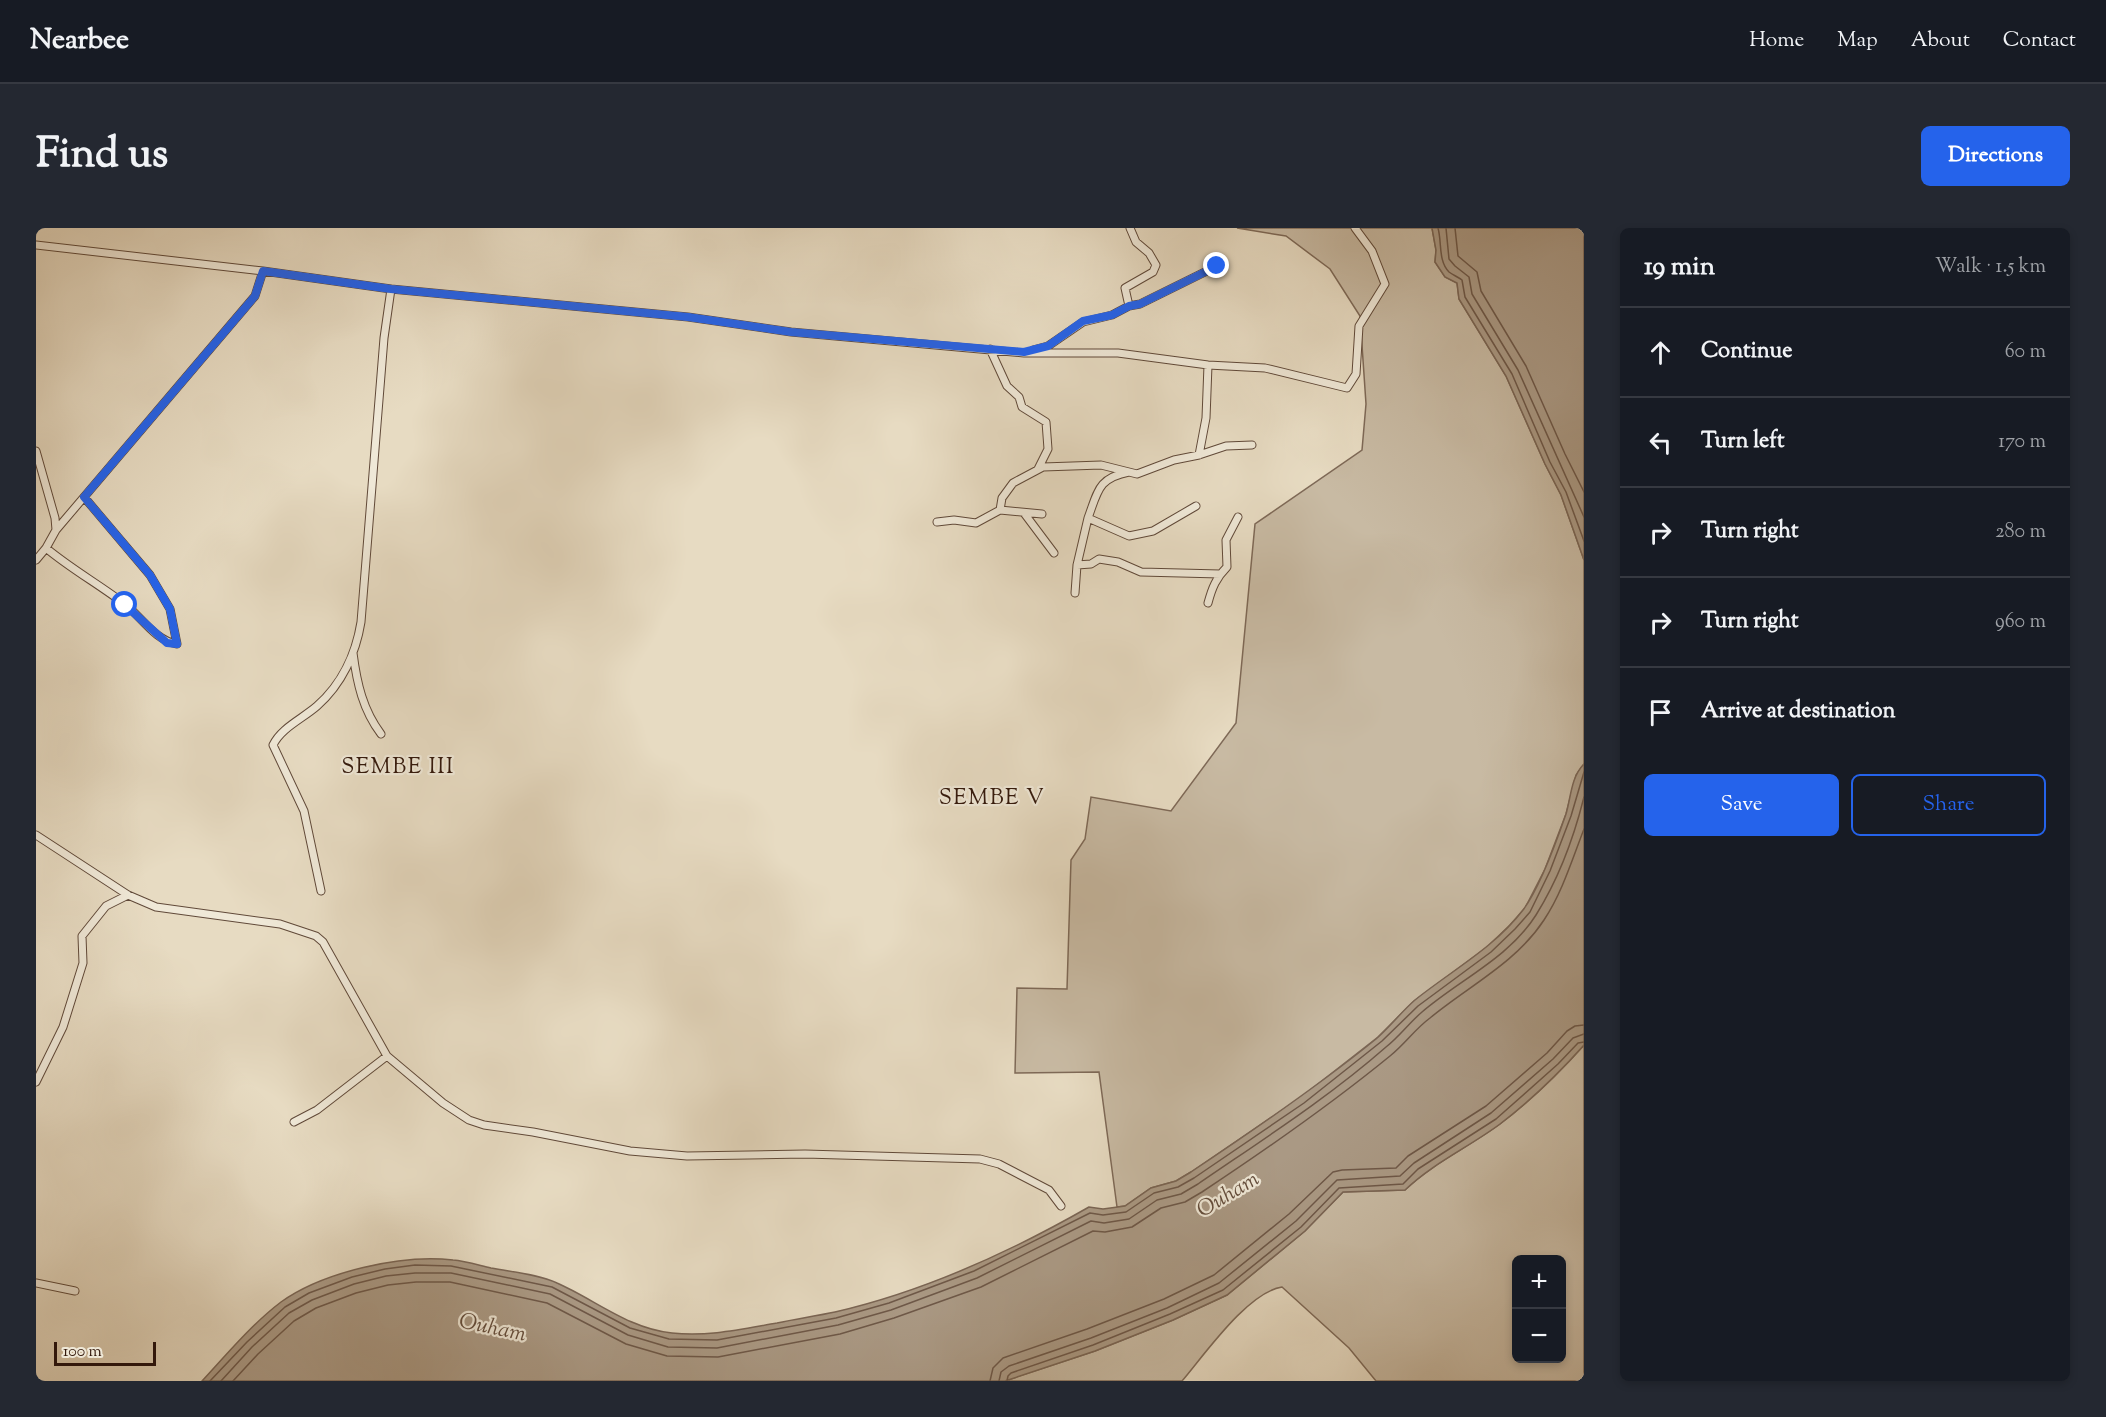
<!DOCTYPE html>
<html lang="en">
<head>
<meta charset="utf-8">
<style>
  :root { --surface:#171b24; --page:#242831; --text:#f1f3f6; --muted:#9ea1a6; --line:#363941; --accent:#2563eb }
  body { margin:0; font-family:"Sorts Mill Goudy",serif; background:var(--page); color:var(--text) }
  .controls { position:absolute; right:18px; bottom:18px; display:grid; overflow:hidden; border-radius:9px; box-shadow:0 3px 9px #0003 }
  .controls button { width:54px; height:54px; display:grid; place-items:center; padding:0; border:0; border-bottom:2px solid var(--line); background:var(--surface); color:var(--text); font:30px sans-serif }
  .scale { position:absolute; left:18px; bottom:15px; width:102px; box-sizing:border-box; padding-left:6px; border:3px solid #33180b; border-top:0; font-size:16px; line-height:21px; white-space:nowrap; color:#33180b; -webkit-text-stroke:4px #efe8d7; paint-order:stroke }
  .stop { position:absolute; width:18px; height:18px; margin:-14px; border:4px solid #2563eb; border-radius:50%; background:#fff }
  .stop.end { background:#2563eb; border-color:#fff; box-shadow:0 2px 6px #0008 }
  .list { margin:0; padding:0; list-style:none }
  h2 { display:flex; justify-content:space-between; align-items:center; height:78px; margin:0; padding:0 24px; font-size:26px }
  h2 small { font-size:20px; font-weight:400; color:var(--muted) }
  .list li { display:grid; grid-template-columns:39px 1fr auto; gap:18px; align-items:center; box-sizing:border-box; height:90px; padding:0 24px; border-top:2px solid var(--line) }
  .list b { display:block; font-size:22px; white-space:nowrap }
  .list em { font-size:20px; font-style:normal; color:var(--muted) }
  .actions { display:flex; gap:12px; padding:18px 24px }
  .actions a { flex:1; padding:14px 0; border:2px solid var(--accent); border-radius:9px; text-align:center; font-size:21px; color:var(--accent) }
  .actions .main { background:var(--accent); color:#fff }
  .icon { flex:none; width:33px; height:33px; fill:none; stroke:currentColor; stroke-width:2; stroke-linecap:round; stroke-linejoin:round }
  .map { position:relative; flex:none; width:1548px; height:1153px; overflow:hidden; border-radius:9px }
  header { display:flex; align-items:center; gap:36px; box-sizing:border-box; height:84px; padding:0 30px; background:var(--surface); border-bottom:2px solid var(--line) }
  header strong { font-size:28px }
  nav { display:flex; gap:33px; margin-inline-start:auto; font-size:21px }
  .intro { display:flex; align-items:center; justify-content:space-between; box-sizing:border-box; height:144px; padding:0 36px }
  h1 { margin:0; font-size:42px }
  .button { padding:15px 27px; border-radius:9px; background:var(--accent); color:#fff; font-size:21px; font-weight:700 }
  main { display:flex; gap:36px; padding:0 36px }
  aside { flex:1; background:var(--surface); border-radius:9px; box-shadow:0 3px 9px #0003 }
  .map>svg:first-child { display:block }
  .green { fill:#c8baa3; stroke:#7e6957; stroke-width:1.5; fill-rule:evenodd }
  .water { fill:#aa9984; stroke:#7a6554; stroke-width:1.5 }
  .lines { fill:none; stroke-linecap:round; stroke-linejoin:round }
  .shore { stroke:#6e5848; stroke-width:1.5 }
  .minor-casing { stroke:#604939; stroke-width:9 }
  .minor { stroke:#efe8d7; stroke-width:7 }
  .route { stroke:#2563eb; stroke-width:8 }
  .labels { text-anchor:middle; stroke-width:4.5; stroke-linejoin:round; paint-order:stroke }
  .neighbourhood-label { font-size:22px; letter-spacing:1.5px; fill:#33180b; stroke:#efe8d7 }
  .water-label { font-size:22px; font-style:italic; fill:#634c3b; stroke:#efe8d7 }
</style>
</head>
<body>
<header>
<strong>Nearbee</strong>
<nav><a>Home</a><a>Map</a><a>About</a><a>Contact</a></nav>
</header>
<div class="intro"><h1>Find us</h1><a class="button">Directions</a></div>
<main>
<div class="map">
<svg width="1548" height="1153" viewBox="0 0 1548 1153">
  <rect width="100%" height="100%" fill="#e7dbc2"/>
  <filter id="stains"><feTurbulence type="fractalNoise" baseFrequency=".00333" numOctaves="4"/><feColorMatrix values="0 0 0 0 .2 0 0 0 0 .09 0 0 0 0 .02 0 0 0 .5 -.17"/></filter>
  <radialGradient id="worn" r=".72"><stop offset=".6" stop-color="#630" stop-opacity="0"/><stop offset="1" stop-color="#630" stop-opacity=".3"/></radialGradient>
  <path class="green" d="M1201 0H1396L1400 22 1399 34 1409 49 1421 55 1423 71 1470 148 1509 236 1525 267 1548 332V536L1540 547 1530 586 1509 641 1489 680 1474 697 1451 719 1378 773 1342 809 1264 870 1155 944 1140 953 1115 960 1089 978 1081 979 1063 844 979 845 981 760 1031 761 1035 632 1049 611 1055 569 1135 583 1200 495 1219 296 1326 222 1330 176 1324 88 1294 41 1250 8Z
    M1548 817V1153H1340L1313 1120 1246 1059C1212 1064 1169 1126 1146 1153H969L1059 1123 1137 1092 1191 1067 1269 1003 1307 964 1369 962C1397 935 1433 919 1464 896 1494 873 1523 845 1548 817ZM1480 1032H1526V1130H1480Z"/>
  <path class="water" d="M1396 0H1548V332L1525 267 1509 236 1470 148 1423 71 1421 55 1409 49 1399 34 1400 22Z
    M1548 536V817C1523 845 1494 873 1464 896 1433 919 1397 935 1369 962L1307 964 1269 1003 1191 1067 1137 1092 1059 1123 969 1153H166C191 1126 216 1096 245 1074 287 1044 365 1026 417 1032 429 1033 442 1037 455 1040 475 1044 502 1046 521 1055 558 1071 593 1101 636 1105 672 1109 706 1101 741 1095 760 1091 780 1088 799 1084 886 1064 976 1023 1053 979L1067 981 1089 978 1115 960 1140 953 1155 944C1218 902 1281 859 1340 811 1354 799 1365 784 1379 772 1415 743 1458 720 1487 682 1503 661 1521 612 1530 586 1535 569 1535 549 1548 536Z"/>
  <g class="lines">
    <path class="shore" d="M1402 0C1406 14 1402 33 1413 44 1417 47 1422 49 1426 52L1429 69 1476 146 1514 234 1530 264 1548 313
      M1410 0 1413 31 1419 38 1433 49 1436 66 1482 142 1548 289
      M1419 0 1422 28 1441 44 1445 63 1490 138 1529 226 1548 264
      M174 1153 211 1114 249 1079 273 1065 316 1049 349 1041 379 1037 415 1038 516 1059 594 1100 633 1111 681 1112 800 1090 853 1075 938 1043 1054 985 1067 987 1090 984 1118 965 1142 959 1158 950 1268 875 1346 813 1382 778 1455 724 1479 701 1494 684 1514 643 1535 588 1548 544
      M185 1153 216 1119 253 1085 276 1072 318 1056 350 1048 379 1045H415L514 1066 592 1107 632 1119 681 1120 802 1097 855 1082 941 1050 1055 993 1068 995 1093 991 1121 972 1145 966 1162 956C1226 912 1292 870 1350 819 1363 809 1373 795 1386 784 1423 752 1473 730 1500 687 1522 652 1538 609 1548 569
      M197 1153 222 1126 258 1093 280 1080 320 1065 352 1057 380 1054H414L511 1075 590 1116 631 1128 682 1129 804 1106 858 1090 945 1059 1057 1003 1069 1004 1096 999 1125 980 1149 974 1166 964C1231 921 1294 877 1354 828 1369 816 1379 801 1394 790 1431 759 1480 735 1508 692 1526 665 1536 632 1548 601
      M954 1153 957 1140 967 1130 1051 1101 1128 1071 1178 1047 1253 986 1297 944 1306 942 1360 940 1372 928 1450 878 1511 825 1531 803 1539 798 1548 797
      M963 1153 965 1144 973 1138 1055 1110 1131 1080 1183 1055 1260 993 1301 952 1364 948 1378 935 1455 885 1517 831 1537 810 1548 806
      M971 1153 972 1148 975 1145 1057 1117 1134 1086 1187 1062 1265 999 1303 960 1367 956 1382 941 1460 891 1522 836 1542 815 1548 814"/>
    <g class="minor-casing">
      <path id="minor" d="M0 17 227 43 355 61 652 89 755 104 988 125H1082L1172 137 1229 140 1311 160 1320 146 1323 98 1349 56 1336 23 1319 0
        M1093 78 1089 60 1117 44 1120 37 1113 25 1100 14 1094 0
        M954 121 971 158 983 169 986 179 1010 194 1012 221 1002 241
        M997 122 1012 118 1047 94 1076 87 1093 78 1104 76 1181 38
        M0 223 19 290 20 302
        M1163 227 1170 190 1172 137
        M1093 244C1062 250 1062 263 1052 290L1093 308 1117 303 1160 278
        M964 282 1006 286
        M988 285 1018 325
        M901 294 918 292 940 295 964 282 966 270 977 255 1007 239 1065 237 1101 246 1138 232 1163 227 1190 218 1216 217
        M10 320C35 341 64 357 90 377 106 390 120 413 141 416L134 381 114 347 48 269
        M0 332 10 320 20 302 219 68 227 43
        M1041 337 1055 336 1063 331 1082 334 1105 344 1184 346
        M1039 365 1041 337 1052 290
        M1172 375C1176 360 1180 350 1191 339L1190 312 1202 289
        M317 425C321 456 327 482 345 506
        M0 607 92 667 120 679 244 696 280 708 287 714 351 828 407 875 433 892 448 897 497 904 594 923 651 928 769 926 944 931 963 936 1013 962 1025 978
        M285 663 268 583 237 517C245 500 266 491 281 478 306 456 320 425 325 394L348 110 355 61
        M0 854 27 799 47 735 46 708 70 678 92 667
        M258 894 281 882 351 828
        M0 1055 39 1063"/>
    </g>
    <use href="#minor" class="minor"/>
  </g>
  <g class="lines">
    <path class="route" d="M89 377 131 415 141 416 134 381 114 347 48 269 219 68 227 43 355 61 652 89 755 104 988 124 1012 118 1047 93 1076 87 1093 78 1104 76 1181 38"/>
  </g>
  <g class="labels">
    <g class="neighbourhood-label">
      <text x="362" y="545">SEMBE III</text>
      <text x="956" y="576">SEMBE V</text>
    </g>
    <g class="water-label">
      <text transform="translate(1191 965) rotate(-31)" y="8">Ouham</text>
      <text transform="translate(457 1098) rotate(12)" y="8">Ouham</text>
    </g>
  </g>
  <rect width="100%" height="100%" filter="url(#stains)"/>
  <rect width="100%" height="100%" fill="url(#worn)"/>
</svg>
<div class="controls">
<button>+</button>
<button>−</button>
</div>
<div class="scale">100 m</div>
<div class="stop" style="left:89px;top:377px"></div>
<div class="stop end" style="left:1181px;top:38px"></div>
</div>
<aside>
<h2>19 min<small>Walk · 1.5 km</small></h2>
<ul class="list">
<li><svg class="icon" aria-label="ahead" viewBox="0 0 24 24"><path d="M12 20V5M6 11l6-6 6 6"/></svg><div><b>Continue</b></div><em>60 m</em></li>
<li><svg class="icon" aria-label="left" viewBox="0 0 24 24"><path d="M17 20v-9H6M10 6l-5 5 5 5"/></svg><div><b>Turn left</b></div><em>170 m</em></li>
<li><svg class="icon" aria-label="right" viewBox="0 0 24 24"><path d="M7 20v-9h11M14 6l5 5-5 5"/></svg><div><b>Turn right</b></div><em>280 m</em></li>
<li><svg class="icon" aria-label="right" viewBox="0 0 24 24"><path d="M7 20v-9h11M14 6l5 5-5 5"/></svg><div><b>Turn right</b></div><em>960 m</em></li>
<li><svg class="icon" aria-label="arrive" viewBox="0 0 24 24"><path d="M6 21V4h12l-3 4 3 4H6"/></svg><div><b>Arrive at destination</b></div></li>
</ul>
<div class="actions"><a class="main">Save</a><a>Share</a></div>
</aside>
</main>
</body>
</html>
